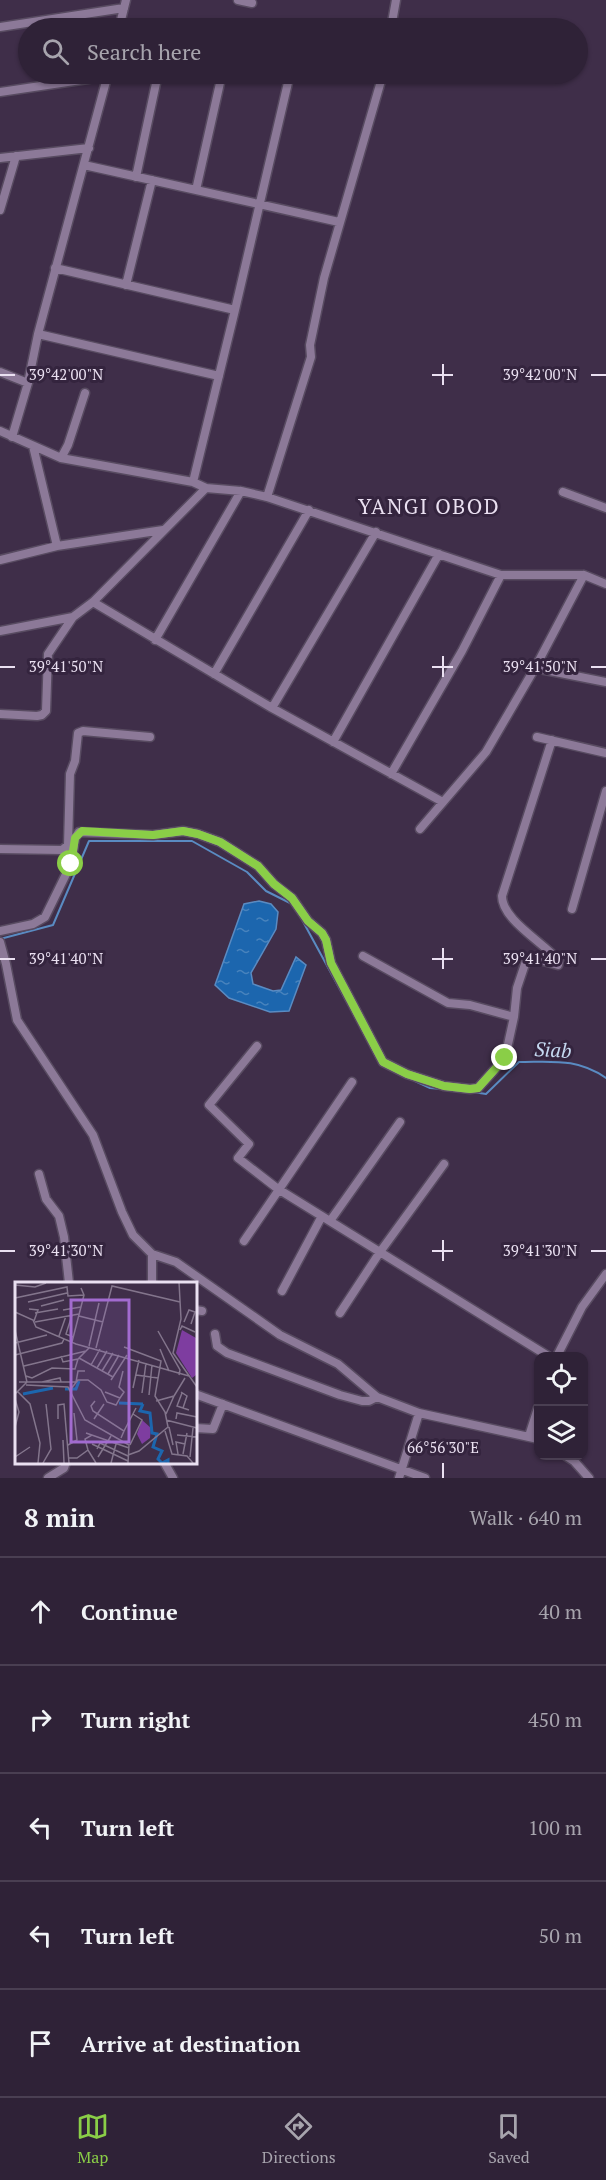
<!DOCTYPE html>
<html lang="en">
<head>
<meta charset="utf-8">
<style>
  :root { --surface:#2f2237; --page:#3b2f42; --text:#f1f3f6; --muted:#a7a4ad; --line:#4a3f52; --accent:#8ace47 }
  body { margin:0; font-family:"PT Serif",serif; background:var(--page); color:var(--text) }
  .controls { position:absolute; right:18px; bottom:18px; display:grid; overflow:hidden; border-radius:12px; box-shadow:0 2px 4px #0004 }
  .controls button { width:54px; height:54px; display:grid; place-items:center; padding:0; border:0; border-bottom:2px solid var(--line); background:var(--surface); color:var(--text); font:30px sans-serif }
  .stop { position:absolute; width:18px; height:18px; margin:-14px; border:4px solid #8ace47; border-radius:50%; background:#fff }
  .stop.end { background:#8ace47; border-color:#fff; box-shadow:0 2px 6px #0008 }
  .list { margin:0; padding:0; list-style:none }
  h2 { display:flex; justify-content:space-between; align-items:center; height:78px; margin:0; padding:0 24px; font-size:26px }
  h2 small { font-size:20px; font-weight:400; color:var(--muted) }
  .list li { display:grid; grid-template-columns:39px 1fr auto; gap:18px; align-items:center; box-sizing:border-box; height:108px; padding:0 24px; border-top:2px solid var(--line) }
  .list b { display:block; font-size:22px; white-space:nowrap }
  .list em { font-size:20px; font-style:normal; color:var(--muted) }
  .icon { flex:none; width:33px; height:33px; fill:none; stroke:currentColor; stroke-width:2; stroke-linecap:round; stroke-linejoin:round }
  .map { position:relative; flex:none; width:606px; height:1478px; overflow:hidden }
  .search { position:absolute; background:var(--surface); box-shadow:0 2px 4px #0004; left:18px; right:18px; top:18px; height:66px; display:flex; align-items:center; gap:15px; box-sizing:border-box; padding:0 21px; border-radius:33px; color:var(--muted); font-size:22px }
  .sheet { height:618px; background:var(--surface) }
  nav { display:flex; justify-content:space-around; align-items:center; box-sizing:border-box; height:84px; border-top:2px solid var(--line); background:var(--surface); font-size:16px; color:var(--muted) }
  nav a { display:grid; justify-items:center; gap:3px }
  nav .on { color:var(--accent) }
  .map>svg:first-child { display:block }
  .water { fill:url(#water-ripples); stroke:#5a8bc2; stroke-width:1.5 }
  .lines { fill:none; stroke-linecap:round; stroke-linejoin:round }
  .stream { stroke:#5a8bc2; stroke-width:2 }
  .minor-casing { stroke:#584b61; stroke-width:11 }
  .minor { stroke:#8c7998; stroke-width:8 }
  .route { stroke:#8ace47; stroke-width:8 }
  .ticks { fill:none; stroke:#eae0f1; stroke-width:2 }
  .labels { text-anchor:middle; stroke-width:6; stroke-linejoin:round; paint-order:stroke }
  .water-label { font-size:20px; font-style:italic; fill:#c4d8f0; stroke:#34243e }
  .quarter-label { font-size:21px; letter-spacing:1.5px; fill:#eae0f1; stroke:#34243e }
  .inset-river { fill:none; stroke:#1c66ae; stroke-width:3 }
  .inset-road { fill:none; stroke:#83758c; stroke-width:1.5 }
  .view { fill:#a26bd0; fill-opacity:0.15; stroke:#a26bd0; stroke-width:3 }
  .inset-edge { fill:none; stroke:#eae0f1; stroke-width:3 }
  .ticks-label { font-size:15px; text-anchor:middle; fill:#eae0f1; stroke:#34243e; stroke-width:6; stroke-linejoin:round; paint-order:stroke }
</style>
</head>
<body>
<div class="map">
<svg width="606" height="1478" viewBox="0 0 606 1478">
  <defs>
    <pattern id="water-ripples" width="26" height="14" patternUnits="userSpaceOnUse" patternTransform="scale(1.5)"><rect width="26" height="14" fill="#1c66ae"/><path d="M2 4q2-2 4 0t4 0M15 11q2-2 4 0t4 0" fill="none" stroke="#4883bd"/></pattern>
  </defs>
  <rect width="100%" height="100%" fill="#3f2e49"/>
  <path class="water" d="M259 901 271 904 278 912 276 929 251 973 253 984 273 991 281 990 296 957 306 965 289 1011 270 1012 229 998 215 985 244 904Z"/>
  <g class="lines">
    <path class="stream" d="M300 916 349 1006
      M0 939 53 925 89 841H192L247 872 266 891 292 904
      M415 1081 430 1088 441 1089
      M473 1092 486 1094 519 1062C553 1062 577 1058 606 1078"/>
    <g class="minor-casing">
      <path id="minor" d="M238 0 252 3
        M0 27 124 8
        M119 28 126 0
        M301 28V26
        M391 28 396 0
        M0 92 108 76
        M0 158 89 148
        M84 165 339 222
        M136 177 158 74
        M196 190 222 74
        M0 210 16 156
        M55 268 235 310
        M126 285 152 180
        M38 334 219 376
        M0 372 28 383
        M0 431 61 458 193 482 206 488 241 491 267 497 501 575H584L606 584
        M12 437 28 383 38 334 108 74
        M33 446 57 546
        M61 458 68 445 85 393
        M193 482 235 310 290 74
        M563 492 606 508
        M267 497 311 357 310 345 324 278 383 74
        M0 560 57 546 163 530
        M93 602 272 708 441 801
        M0 631 73 617 93 602 206 488
        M155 640 241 491
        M535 668 606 682
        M214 674 309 510
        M272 708 376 532
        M0 714 37 716 42 715 46 711 48 654 73 617
        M537 737 606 753
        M333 742 439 554
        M391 774 462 651 501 575
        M420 829 486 752 535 668 584 575
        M0 849 62 850 68 845 70 774 75 761 78 733 83 731 150 737
        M572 909 606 791
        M0 931 33 924 45 917 71 864 75 838 79 832 153 835 183 831 198 834 220 842 258 866 274 884 292 898 308 921 322 933 326 940 331 963 383 1062 407 1074 444 1086 470 1089 478 1088 505 1058 514 1017
        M0 942 6 964 17 1020 93 1135 122 1212 133 1235 152 1254 176 1262 280 1335 338 1364 377 1397 419 1413 538 1439
        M363 956 448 1003 470 1005 514 1017 517 988 526 961 536 959 558 965 559 961C543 942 502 920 502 896L552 740
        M257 1046 209 1105 249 1144 238 1158 278 1189 548 1356
        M39 1174 46 1199 59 1216 64 1237 69 1283
        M330 1221 400 1122
        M244 1241 352 1082
        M152 1254V1283
        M282 1291 322 1216
        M195 1310 202 1311
        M340 1313 380 1252 444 1164
        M215 1334 217 1346 227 1353 340 1395 362 1401H369L377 1397
        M557 1356 582 1307 606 1274
        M195 1394 425 1478
        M195 1428 213 1429 223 1404
        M529 1436 538 1408
        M566 1456 574 1461 589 1478
        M164 1462 173 1478
        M48 1478 64 1468 66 1462
        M399 1478 419 1413"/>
    </g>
    <use href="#minor" class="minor"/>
  </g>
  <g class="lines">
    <path class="route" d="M71 864 75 838 82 831 153 835 183 831 198 834 220 842 258 866 274 884 292 898 308 921 322 933 326 940 331 963 383 1062 407 1074 444 1086 470 1089 478 1088 505 1058"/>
  </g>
  <path class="ticks" d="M443 364V385M0 375H15M432 375H453M591 375H606M443 656V677M0 667H15M432 667H453M591 667H606M443 948V969M0 959H15M432 959H453M591 959H606M443 1240V1261M0 1251H15M432 1251H453M591 1251H606M443 1463V1478"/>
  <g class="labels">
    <g class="water-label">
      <text transform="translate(553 1050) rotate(3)" y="7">Siab</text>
    </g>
    <g class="quarter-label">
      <text x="429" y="514">YANGI OBOD</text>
    </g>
  </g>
  <g transform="translate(15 1282)">
    <rect width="182" height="182" fill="#3f2e49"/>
    <path d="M167 48 181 56V93L177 96 161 71ZM127 138 136 146 135 156 127 162 122 152Z" fill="#7e3da0"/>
    <path class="inset-river" d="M50 107H61L64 99M8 112 38 106M104 121 128 122M128 122 125 129 135 131 137 151 142 152 138 165 147 169 143 177 147 181 153 178V181"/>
    <path class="inset-road" d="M164 0 166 37 158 71 182 105M0 3 20 5 31 1M0 16 52 5 53 14 69 13M13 20 52 11M26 24 49 18M14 27 23 28 19 39M48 28 66 25M0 30 18 38 21 45 61 62 174 94M20 31 43 27M57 33 51 52 58 55M64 34 88 40M20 40 64 32M169 40 174 28 180 30 176 42M0 48 12 100 0 112M165 48 167 44 180 50M143 49 165 88 164 93M44 54 51 34M57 60 69 13 66 6M0 61 32 53M74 64 84 21M109 65 146 79 140 114 150 130 153 145 124 169 113 173M81 66 97 4 165 20M145 67 154 89M0 73 47 61 49 57M46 74 48 80 63 77 75 65M64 76 98 95M76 83 85 67M9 84 71 69M82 86 92 69M87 89 98 71M93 92 104 73M121 93 143 96M11 94 17 96 37 86 60 87 63 77M96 98 112 73M4 100H61L63 89H70M27 100 45 96 46 100M11 103 53 105 70 138 114 163 113 181M118 106 124 78M55 108 63 98H73L86 108 92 120 101 123 105 116M3 110 15 122 25 161 23 181M90 110 105 116 109 110 104 105 108 89M166 110 172 114 168 126M127 111 131 81M167 111 162 124 174 128M134 113 137 83M0 117 4 130 0 145M80 119 76 124 78 129 109 149 106 156M141 119 159 114 170 96M151 132 159 114M43 137V123L49 122 54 181M79 137 89 122M161 137 162 131 182 135M151 138 182 146M154 145 158 163M109 149 121 126M150 149 157 172 172 174 178 181M71 151 114 166M162 153 182 155M48 158 49 181M77 162 113 179M53 163 62 158 59 131M115 163 127 138 118 132M82 167 85 161 113 174M73 168 70 157 77 153M163 172 161 160 170 162M168 172 172 151M0 175 15 165M83 175 96 154M175 175 178 146M54 176H62L73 168 81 181M28 181 36 167 31 122M96 181 101 162"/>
    <path class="view" d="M56 18H114V160H56Z"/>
    <rect width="182" height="182" class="inset-edge"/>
  </g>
  <g class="ticks-label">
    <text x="66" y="380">39°42'00"N</text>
    <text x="540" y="380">39°42'00"N</text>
    <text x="66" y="672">39°41'50"N</text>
    <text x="540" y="672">39°41'50"N</text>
    <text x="66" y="964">39°41'40"N</text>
    <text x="540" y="964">39°41'40"N</text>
    <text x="66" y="1256">39°41'30"N</text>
    <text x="540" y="1256">39°41'30"N</text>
    <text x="443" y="1453">66°56'30"E</text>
  </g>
</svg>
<div class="controls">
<button><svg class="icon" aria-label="locate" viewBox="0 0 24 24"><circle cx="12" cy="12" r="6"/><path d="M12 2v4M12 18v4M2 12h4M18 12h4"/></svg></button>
<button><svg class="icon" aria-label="layers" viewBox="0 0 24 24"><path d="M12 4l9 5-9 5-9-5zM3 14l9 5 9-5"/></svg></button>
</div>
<div class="stop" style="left:71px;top:864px"></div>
<div class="stop end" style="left:505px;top:1058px"></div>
<div class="search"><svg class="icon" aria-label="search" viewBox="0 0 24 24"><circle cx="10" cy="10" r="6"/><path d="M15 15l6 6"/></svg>Search here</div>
</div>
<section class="sheet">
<h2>8 min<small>Walk · 640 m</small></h2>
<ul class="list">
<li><svg class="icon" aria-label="ahead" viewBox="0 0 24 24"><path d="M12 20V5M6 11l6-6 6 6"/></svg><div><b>Continue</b></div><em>40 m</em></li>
<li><svg class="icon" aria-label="right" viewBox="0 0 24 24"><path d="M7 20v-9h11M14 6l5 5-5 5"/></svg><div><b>Turn right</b></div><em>450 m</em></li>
<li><svg class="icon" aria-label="left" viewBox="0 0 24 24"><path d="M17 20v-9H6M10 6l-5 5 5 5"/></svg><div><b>Turn left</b></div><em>100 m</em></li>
<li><svg class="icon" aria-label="left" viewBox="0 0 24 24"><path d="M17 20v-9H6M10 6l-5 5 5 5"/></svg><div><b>Turn left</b></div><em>50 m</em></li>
<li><svg class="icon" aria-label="arrive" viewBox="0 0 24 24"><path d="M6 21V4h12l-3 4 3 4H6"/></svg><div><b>Arrive at destination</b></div></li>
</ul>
</section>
<nav>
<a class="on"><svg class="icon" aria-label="map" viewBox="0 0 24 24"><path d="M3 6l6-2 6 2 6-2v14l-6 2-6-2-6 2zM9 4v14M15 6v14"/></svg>Map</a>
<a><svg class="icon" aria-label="directions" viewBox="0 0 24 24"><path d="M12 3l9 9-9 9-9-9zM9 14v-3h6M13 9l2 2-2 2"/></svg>Directions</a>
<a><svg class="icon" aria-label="saved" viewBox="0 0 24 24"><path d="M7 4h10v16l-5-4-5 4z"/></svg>Saved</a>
</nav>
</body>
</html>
